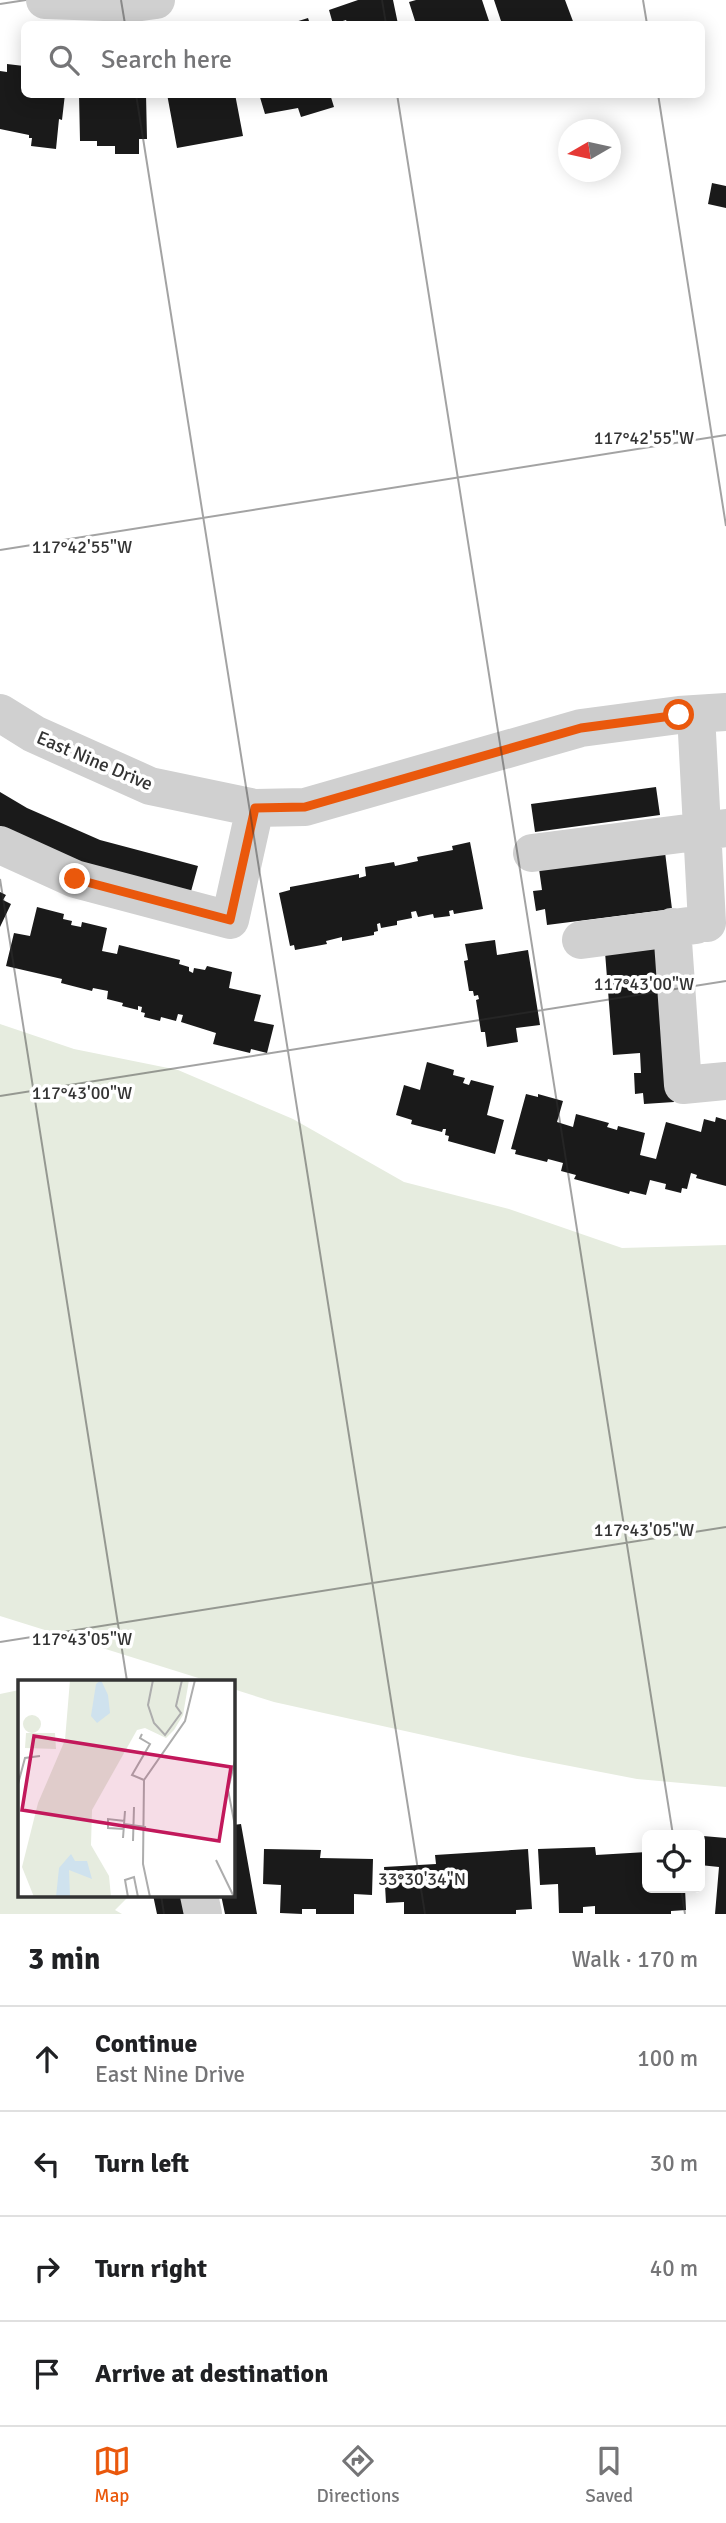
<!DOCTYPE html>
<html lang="en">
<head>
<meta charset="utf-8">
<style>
  :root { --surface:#fff; --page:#f6f6f6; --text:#202124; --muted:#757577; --line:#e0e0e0; --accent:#ea580c }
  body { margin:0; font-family:Signika,sans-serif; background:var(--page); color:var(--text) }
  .controls { position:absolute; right:21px; bottom:21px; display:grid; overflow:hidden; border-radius:10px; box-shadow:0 4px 18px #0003 }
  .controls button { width:63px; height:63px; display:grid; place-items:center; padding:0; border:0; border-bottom:2px solid var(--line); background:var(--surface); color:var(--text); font:35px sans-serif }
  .compass { position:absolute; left:558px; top:119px; width:63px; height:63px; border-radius:50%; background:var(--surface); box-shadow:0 4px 18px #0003; rotate:261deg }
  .stop { position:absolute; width:21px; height:21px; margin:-16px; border:5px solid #ea580c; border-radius:50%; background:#fff }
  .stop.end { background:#ea580c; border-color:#fff; box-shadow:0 2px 7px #0008 }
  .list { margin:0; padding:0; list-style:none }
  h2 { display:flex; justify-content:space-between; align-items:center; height:91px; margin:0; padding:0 28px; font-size:30px }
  h2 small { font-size:23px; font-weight:400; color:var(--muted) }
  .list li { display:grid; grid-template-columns:46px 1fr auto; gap:21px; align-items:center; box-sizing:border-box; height:105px; padding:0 28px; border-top:2px solid var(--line) }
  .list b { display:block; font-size:26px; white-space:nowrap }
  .list p { margin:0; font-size:23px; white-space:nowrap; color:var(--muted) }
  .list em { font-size:23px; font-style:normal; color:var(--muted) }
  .icon { flex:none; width:38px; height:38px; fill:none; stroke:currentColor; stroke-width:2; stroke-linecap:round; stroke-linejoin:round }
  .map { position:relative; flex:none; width:726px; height:1914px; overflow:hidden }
  .search { position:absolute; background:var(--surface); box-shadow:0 4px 18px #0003; left:21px; right:21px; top:21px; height:77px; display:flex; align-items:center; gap:18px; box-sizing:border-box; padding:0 24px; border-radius:10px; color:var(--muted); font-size:26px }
  .sheet { height:511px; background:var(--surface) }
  nav { display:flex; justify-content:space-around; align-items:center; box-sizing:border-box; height:98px; border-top:2px solid var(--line); background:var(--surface); font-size:19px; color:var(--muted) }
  nav a { display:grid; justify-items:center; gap:4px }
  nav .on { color:var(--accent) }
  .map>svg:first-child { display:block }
  .green { fill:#e6ecdf }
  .building { fill:#1a1a1a }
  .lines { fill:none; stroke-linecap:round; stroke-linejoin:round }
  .minor { stroke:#d0d0d0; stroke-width:38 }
  .route { stroke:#ea580c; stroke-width:9 }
  .ticks { fill:none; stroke:#333; stroke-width:2; stroke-opacity:0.45 }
  .labels { text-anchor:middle; stroke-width:7; stroke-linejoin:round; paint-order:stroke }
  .street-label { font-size:19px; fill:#333; stroke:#fff }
  .inset-road { fill:none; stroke:#adadad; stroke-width:2 }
  .view { fill:#c2185b; fill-opacity:0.15; stroke:#c2185b; stroke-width:3.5 }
  .inset-edge { fill:none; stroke:#333; stroke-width:3.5 }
  .ticks-label { font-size:18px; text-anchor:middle; fill:#333; stroke:#fff; stroke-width:7; stroke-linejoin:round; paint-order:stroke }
</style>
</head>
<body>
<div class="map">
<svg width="726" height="1914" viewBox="0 0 726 1914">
  <rect width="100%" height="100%" fill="#fff"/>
  <path class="green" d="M0 1024 74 1049 178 1070 293 1119 404 1182 509 1209 622 1248 726 1245V1787L637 1779 518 1756 274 1702 233 1689V1681H208L0 1616Z
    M19 1690V1895H127V1898L115 1910 122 1914H0V1694Z"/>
  <path class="building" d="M358 0H393L398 24H348L346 20 333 24 329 10Z
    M416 0H482L490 24H416L409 2Z
    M494 0H565L574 24H502Z
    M308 18 310 24H289Z
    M7 64 24 66V94H65L62 120 59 119 56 149 31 146 32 138H29V135L0 129V71L7 72Z
    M79 94H146L147 139H139V154H115V146H97V141H80Z
    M167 94H235L243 136 177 148Z
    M259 94H330L334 107 301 117 298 108 265 114Z
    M712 183 726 186V208L708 204Z
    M656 787 660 815 535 832 531 804Z
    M0 792 27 808 100 840 198 866 190 895 90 868 0 826Z
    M470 842 483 909 454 914 453 910 449 911 450 916 434 918 433 914 418 917 416 911 411 912 412 918 397 921V925L381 928 380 923 377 924 378 931 374 932V935L342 941V937L326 941 327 944 295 950 294 945 290 946 279 893 290 890V887L359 874V878L366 876 365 867 394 862 395 866 418 861 417 857 453 850 452 846Z
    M665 852 672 909 547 925 545 909 536 911 533 891 542 890 539 869Z
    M0 892 6 895 3 900 11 904 0 927Z
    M37 907 64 914 63 919 72 921 71 925 81 927 82 922 107 928 102 951 117 954 119 945 180 960 179 964 189 967V971L193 973 194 968 205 970 207 966 232 972 229 988 261 995 254 1021 274 1025 267 1053 251 1049 250 1053 213 1044 216 1033 181 1022 183 1015 178 1014 176 1021 161 1017 160 1021 144 1017 145 1013 141 1012 142 1007 138 1006V1010L122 1006 123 1003 107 999 108 991 93 988 92 991 61 983 62 979 6 966 14 933 30 936Z
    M495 940 497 955 528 950 540 1025 516 1028 518 1042 487 1047 485 1032H481L476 1000 479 999 478 995 474 996 473 991H469L464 961 468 960 465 944Z
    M662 948 674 1102 644 1104 643 1093 635 1094 634 1073H641L640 1053 613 1055 605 952Z
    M427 1062 454 1070 453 1075 465 1078 463 1083 469 1085 471 1080 494 1086 487 1115 504 1120 495 1154 448 1141 449 1136 445 1135 446 1129H443L442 1132 411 1124 412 1120 396 1115 404 1085 420 1090Z
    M526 1094 538 1097V1094L563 1101 557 1122 573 1127 576 1114 609 1123 607 1127 617 1130 618 1126 645 1133 640 1155 656 1159 666 1122 701 1132 704 1119 715 1122 716 1117 726 1120V1186L696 1178 697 1175 691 1173 687 1189 682 1188 681 1193 665 1189 666 1184 650 1180 646 1195 630 1191 629 1194 574 1179 576 1175 561 1171 563 1163 548 1159 547 1162 515 1154 516 1150 511 1149Z
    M241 1824 257 1914H225L221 1895H233V1825Z
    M703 1836 726 1838V1914H715L719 1867 700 1865Z
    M595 1847 596 1855 647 1852V1888H685L686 1910 671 1911V1914H595V1906L583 1907V1913H559L558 1884 540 1885 538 1849Z
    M264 1849 321 1850 320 1858 373 1859 372 1895 354 1894V1914H316V1909H302V1914L280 1913 281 1885 263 1884Z
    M528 1849 532 1909 516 1910V1914H404V1902L386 1903 384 1867 436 1864 435 1855Z
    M153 1895H186L190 1914H157Z"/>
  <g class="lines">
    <path class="minor" d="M45 0 134 3 156 0
      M0 713 34 734 150 786 255 808 305 807 581 728 679 715 726 712
      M696 714 707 923
      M0 845 75 879 230 920 255 808
      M532 853 726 828
      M672 927 683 1085 726 1081
      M581 940 696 925
      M199 1895 203 1914"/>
  </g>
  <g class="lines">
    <path class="route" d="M75 879 230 920 255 808 305 807 581 728 679 715"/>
  </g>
  <path class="ticks" d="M121 0 125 24M382 0 386 24M643 0 647 24M0 4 26 0M136 94 425 1914M397 94 673 1835M658 94 726 526M0 550 726 435M0 879 127 1681M0 1096 726 981M0 1642 726 1527M681 1888 685 1914M161 1895 164 1914"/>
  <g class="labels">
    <g class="street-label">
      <text transform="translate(95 760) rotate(23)" y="7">East Nine Drive</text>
    </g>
  </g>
  <g transform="translate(18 1680)">
    <rect width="217" height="217" fill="#fff"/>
    <path d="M52 0H171L165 35 156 50 148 58 127 48 119 50 74 130 73 165 91 196 93 217H16L4 187 20 123 47 60ZM5 44a9 9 0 1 1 18 0a9 9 0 1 1-18 0ZM37 53 38 69 7 68 8 53Z" fill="#e6ecdf"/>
    <path d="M83 0 90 15 92 33 79 43 73 36 78 4ZM53 174 57 181H69L74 199 51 190 52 217H38L41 188Z" fill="#cfe2ee"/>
    <path class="inset-road" d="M135 0 130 25 136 43 147 55 163 33 158 26 164 0M124 54 122 58 132 64 114 95 126 100M217 80 210 110 217 146M0 104 7 78 22 76M106 144 128 147M106 149 90 148V139L107 141M105 158 107 131M115 161 116 127M198 180 216 217M110 217 107 200 116 197 120 217M132 217 125 184 126 100 167 41 177 0"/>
    <path class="view" d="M16 56 213 87 201 161 4 130Z"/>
    <rect width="217" height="217" class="inset-edge"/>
  </g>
  <g class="ticks-label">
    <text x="644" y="444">117°42'55"W</text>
    <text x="82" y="553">117°42'55"W</text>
    <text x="644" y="990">117°43'00"W</text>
    <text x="82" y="1099">117°43'00"W</text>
    <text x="644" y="1536">117°43'05"W</text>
    <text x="82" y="1645">117°43'05"W</text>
    <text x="422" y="1885">33°30'34"N</text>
  </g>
</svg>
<div class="controls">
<button><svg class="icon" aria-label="locate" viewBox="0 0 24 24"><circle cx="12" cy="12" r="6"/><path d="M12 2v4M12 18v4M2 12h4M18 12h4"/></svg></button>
</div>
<svg class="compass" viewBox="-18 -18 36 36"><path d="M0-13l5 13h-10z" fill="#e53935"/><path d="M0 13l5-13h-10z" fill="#757577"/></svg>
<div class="stop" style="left:679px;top:715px"></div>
<div class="stop end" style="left:75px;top:879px"></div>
<div class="search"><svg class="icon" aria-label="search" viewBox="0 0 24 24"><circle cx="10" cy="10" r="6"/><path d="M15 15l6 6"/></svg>Search here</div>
</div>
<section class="sheet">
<h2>3 min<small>Walk · 170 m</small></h2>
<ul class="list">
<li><svg class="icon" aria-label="ahead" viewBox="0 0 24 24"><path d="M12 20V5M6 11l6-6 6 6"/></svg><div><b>Continue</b><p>East Nine Drive</p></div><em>100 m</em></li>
<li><svg class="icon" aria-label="left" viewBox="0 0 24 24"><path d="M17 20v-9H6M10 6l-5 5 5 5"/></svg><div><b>Turn left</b></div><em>30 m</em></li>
<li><svg class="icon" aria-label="right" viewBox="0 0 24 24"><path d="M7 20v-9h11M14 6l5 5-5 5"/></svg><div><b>Turn right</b></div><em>40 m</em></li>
<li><svg class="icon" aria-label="arrive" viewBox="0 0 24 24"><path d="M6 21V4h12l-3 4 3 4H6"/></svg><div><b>Arrive at destination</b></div></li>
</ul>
</section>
<nav>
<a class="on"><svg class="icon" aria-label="map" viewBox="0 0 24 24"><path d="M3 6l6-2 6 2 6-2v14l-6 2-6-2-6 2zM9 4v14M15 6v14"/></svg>Map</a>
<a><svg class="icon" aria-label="directions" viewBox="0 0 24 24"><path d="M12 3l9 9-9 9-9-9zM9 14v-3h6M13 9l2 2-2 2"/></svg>Directions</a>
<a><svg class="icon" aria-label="saved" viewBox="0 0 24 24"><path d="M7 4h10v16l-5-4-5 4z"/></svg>Saved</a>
</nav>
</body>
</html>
